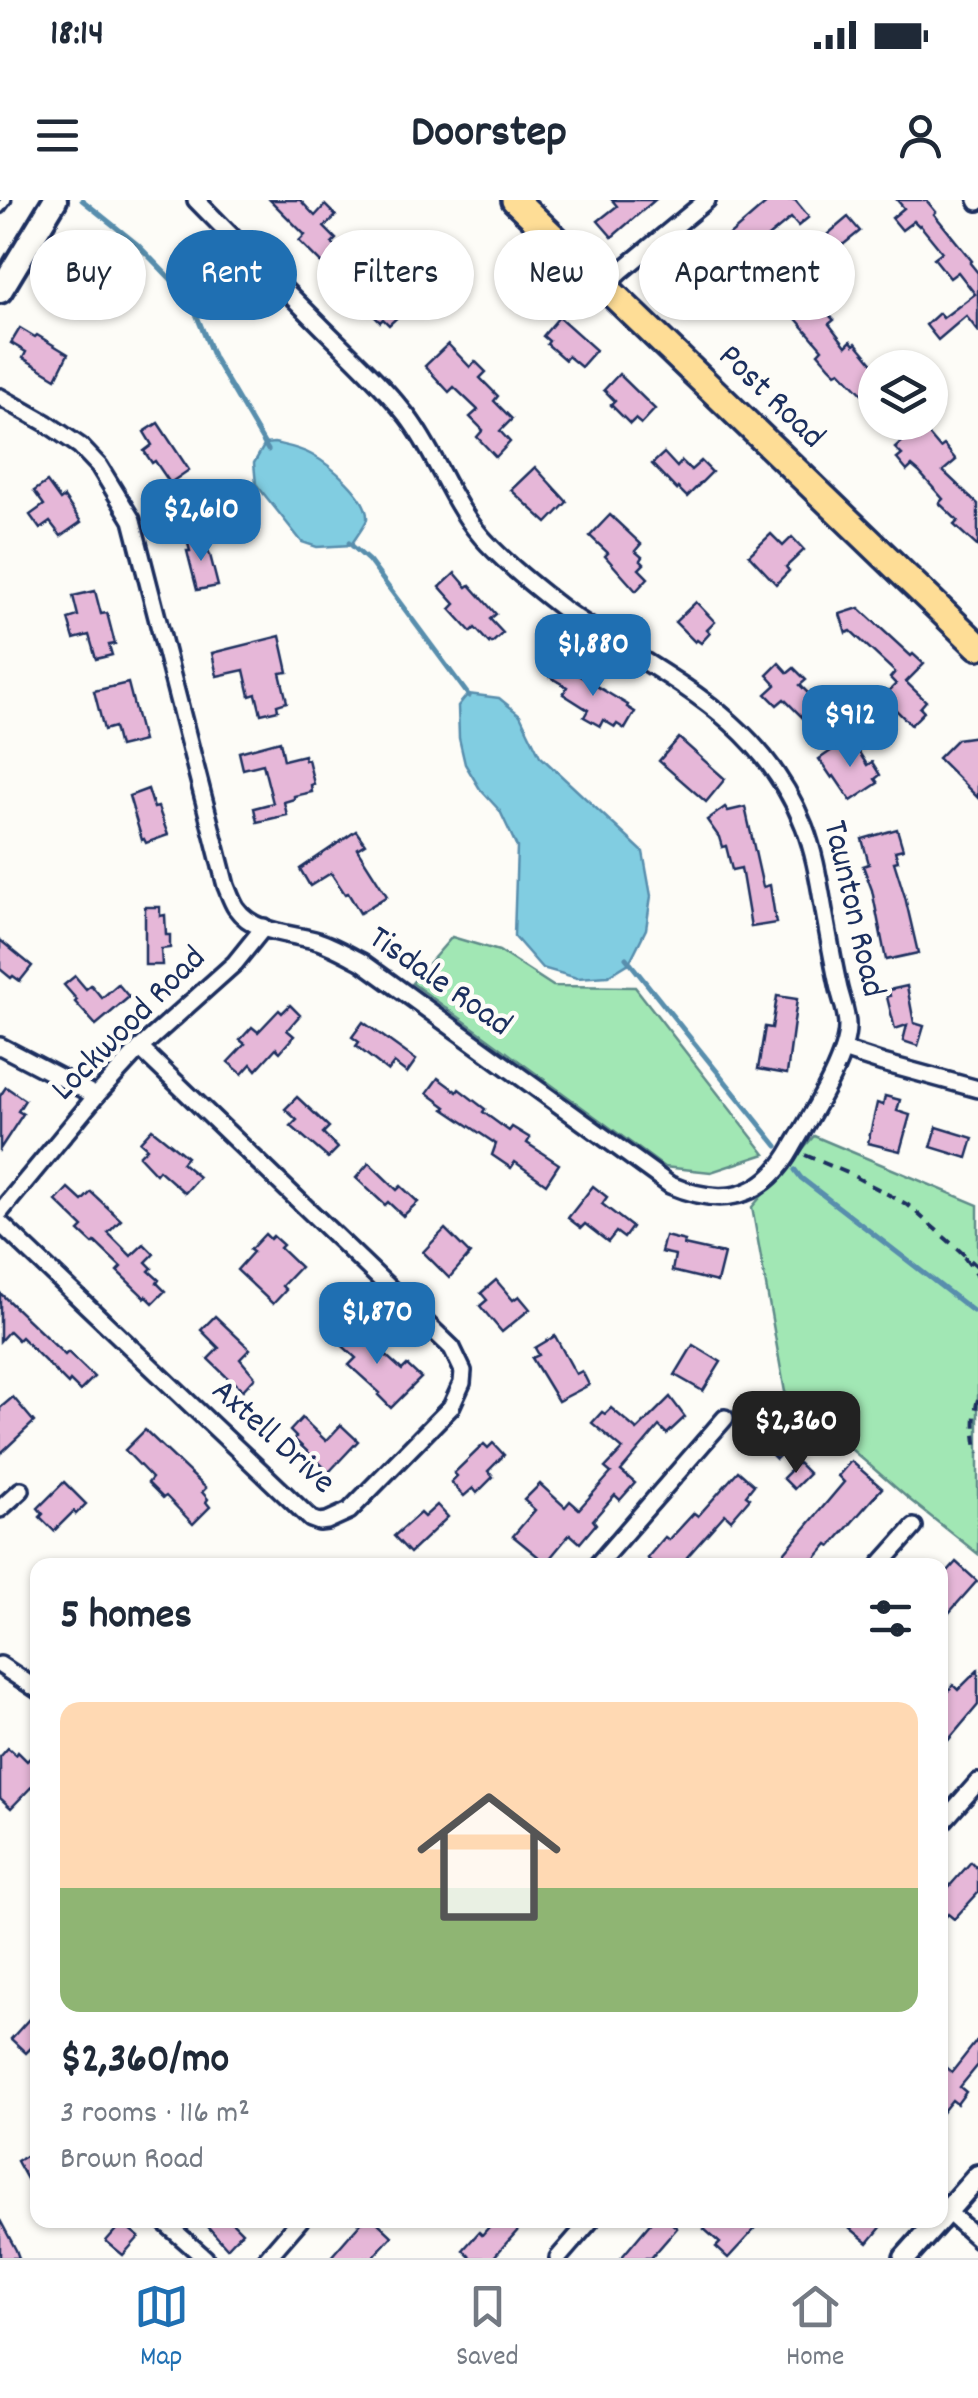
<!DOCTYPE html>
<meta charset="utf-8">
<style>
:root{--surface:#fff;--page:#f6f6f7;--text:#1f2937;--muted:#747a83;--line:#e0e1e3;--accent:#1f6fb2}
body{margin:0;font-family:Dekko,sans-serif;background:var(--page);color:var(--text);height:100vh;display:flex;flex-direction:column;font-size:38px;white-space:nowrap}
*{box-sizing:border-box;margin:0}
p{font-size:32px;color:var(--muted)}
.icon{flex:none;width:55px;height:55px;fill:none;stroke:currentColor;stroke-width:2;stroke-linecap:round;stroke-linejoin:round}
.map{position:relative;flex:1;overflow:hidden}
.drawer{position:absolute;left:30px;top:1358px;width:918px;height:670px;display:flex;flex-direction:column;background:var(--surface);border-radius:20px;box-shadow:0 2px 8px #0004}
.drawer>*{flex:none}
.banner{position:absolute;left:30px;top:30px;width:920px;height:90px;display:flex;gap:20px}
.fabs{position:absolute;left:858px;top:150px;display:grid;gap:20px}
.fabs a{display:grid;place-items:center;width:90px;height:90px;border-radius:50%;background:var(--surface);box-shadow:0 2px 8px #0004;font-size:50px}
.price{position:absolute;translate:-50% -85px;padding:0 22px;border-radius:20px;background:var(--accent);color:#fff;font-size:32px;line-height:65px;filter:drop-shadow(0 2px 5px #0008)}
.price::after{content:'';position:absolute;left:50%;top:60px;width:30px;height:22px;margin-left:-15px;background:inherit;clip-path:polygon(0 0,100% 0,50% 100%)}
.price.current{background:#222;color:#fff}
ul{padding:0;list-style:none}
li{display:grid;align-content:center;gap:20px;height:530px;padding:0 30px}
li span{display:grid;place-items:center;height:310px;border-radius:20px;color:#555}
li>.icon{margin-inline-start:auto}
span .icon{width:180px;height:180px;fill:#fffc;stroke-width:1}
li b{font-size:42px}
h2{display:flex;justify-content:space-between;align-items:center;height:120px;padding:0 30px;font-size:42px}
.chip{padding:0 35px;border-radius:45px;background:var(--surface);box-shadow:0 2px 8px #0004;font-size:35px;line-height:90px}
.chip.current{background:var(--accent);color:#fff}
.status{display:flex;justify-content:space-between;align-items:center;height:70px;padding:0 50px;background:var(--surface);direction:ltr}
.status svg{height:28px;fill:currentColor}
header{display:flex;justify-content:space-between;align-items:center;height:130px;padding:0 30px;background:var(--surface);font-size:45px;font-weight:700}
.menu{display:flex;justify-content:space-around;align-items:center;height:140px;border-top:2px solid var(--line);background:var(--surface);font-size:28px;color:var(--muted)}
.menu a{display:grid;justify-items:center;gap:5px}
.menu .current{color:var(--accent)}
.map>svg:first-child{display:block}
</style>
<div class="status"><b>18:14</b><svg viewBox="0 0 49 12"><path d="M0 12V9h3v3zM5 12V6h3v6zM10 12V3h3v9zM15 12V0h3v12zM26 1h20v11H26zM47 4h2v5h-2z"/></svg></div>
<header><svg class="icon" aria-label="menu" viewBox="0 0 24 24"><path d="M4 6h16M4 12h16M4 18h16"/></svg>Doorstep<svg class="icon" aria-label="person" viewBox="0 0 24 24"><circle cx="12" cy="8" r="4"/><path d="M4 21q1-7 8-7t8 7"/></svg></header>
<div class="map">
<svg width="978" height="2058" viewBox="0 0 978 2058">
<rect width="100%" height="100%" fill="#fdfcf7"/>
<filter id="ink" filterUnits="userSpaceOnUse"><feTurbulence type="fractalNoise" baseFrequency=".01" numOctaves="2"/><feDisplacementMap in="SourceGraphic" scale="20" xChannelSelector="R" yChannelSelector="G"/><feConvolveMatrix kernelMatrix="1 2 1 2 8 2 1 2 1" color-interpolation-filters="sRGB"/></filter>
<g filter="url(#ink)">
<!-- green -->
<g fill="#a1e7b4" stroke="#5e8b89" stroke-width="2.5">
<polygon points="452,737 499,751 553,786 635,787 765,954 711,972 664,967 412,783"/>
<polygon points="814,936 978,1005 978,1354 910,1300 785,1192 752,1007"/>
</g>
<!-- water -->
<g fill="#81cde1" stroke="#588ead" stroke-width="2.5">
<path d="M 274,243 C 287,246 300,248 312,255 C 329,264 369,297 367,319 C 366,324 354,340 351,345 L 317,347 L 302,342 L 256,284 L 254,263 L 265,244 Z"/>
<polygon points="468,494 499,498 520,515 540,556 643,652 651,696 646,729 629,763 608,776 577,778 542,768 514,736 517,647 500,611 480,589 465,564 459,538 458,506"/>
</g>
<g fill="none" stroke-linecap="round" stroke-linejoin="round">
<!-- stream -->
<g stroke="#588ead" stroke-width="5">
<polyline points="82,0 138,45 190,99 214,158 268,250"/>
<polyline points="349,343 369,361 469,496"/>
<polyline points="626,758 777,946"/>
<polyline points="795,970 801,978 973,1111"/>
</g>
</g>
<!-- building -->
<g fill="#e6b7d8" stroke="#1b2f5e" stroke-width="2.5">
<polygon points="270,0 300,0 315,16 325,5 336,16 324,27 336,39 332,43 341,51 325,67 299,41 305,35"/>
<polygon points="612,0 655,0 612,37 598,21 617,6"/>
<polygon points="770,0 795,0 809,17 798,26 791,18 752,50 751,48 687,103 672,85"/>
<polygon points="897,0 926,0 936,12 934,14 972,61 970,63 978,73 978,131 966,116 938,140 926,125 939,113 943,118 975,94 958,72 950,78 934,58 942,52 920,25 919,26 914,21 902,30 892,18 904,8"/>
<polygon points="848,17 860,31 839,48 828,34"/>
<polygon points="98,60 116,70 88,117 71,107"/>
<polygon points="362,70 372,80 379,72 405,97 396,106 402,113 389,125 383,119 380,122 357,99 361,95 349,83"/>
<polygon points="810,82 835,110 829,115 834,120 829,124 846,146 851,141 854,145 856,143 875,166 875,207 840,171 836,173 830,167 818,153 822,149 792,114 797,110 792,104 798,99 795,95"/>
<polygon points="559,117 596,150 581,167 568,156 565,160 547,144 549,141 543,136"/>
<polygon points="20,128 35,137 37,135 68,154 56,178 23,158 26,152 11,143"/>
<polygon points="448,144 470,167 475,161 486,172 480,178 498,196 494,201 512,219 500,231 510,242 496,257 477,237 483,230 470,217 478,210 454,187 449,192 425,166"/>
<polygon points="619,174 655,209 641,224 635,219 630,224 611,205 615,201 604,190"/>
<polygon points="886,222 918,222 940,248 944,245 956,260 943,271 978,304 978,347 954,325 958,321 939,303 943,299 919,272 912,266 907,271 897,259 902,255 895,248 903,241"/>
<polygon points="158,223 189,270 170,283 155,261 152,263 144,251 152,245 144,232"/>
<polygon points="664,253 677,267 682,261 691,270 701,261 712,272 687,297 678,288 677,290 652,264"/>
<polygon points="535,267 567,302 547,323 511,290"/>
<polygon points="47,282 60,300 64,297 81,322 61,336 50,322 40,329 30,315 44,305 34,291"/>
<polygon points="610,315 641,344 635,351 642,357 640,360 644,364 639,369 648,378 636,391 605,356 608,353 590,336"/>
<polygon points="771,334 783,346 792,337 804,350 786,367 789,371 776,384 749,355"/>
<polygon points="202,336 210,355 218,386 197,390 187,351 190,351 187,340"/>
<polygon points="455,373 467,387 470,385 496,414 490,419 503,433 492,443 490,441 489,443 475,428 471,432 450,409 455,404 440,387"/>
<polygon points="95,391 101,414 107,413 115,444 109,445 112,455 96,459 89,435 74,439 68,419 78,416 73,396"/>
<polygon points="696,402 715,422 707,430 710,433 701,443 697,440 695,442 675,422"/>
<polygon points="859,408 911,456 913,454 924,464 906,482 926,501 920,508 924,512 911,525 883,497 896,484 890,478 895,472 851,431 846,433 840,414"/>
<polygon points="280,436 288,472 280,473 287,502 277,505 278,510 261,514 256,494 250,496 244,470 217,476 212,453"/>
<polygon points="558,463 628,505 627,507 635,512 625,529 617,524 615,527 603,520 600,526 584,517 588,510 563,494 567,487 550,477"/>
<polygon points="779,463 788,473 794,468 806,480 800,485 815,500 810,506 815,512 806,521 784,499 777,505 766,494 776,485 767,475"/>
<polygon points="128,483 143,541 119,547 114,527 104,530 94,491"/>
<polygon points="978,536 978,598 938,558 957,539"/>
<polygon points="679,538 725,579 706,602 659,561"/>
<polygon points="850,538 867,565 872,562 880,575 875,579 878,583 851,601 834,576 832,578 819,559"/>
<polygon points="280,541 284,560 304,555 305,560 308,559 314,584 311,585 312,592 294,596 294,599 284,602 287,615 257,622 254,608 273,603 263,564 243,569 239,552"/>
<polygon points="148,589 154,608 158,607 168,635 146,643 144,639 142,640 129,596"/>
<polygon points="725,607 728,611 745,607 763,687 770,685 776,723 751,727 741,668 732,670 726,646 722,647 719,637 707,620"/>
<polygon points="897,629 903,649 895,651 898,661 894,662 905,697 918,753 886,760 872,690 863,666 869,664 862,639"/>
<polygon points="356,631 365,644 357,649 387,696 360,713 348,693 345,694 331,673 310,686 300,669"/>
<polygon points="145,707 160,707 160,716 165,715 166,735 170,735 170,748 161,749 162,765 145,765"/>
<polygon points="0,740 32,766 20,781 13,776 11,778 0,769"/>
<polygon points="75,776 86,789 91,785 102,798 118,784 129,797 96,825 75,802 77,800 64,785"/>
<polygon points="907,786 914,823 924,826 918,846 903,841 907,825 895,829 887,797 890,796 889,790"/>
<polygon points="777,796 797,799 787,874 758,869 765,827 772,828"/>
<polygon points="290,805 300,815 287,830 294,836 280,852 276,848 256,870 251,864 242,874 228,862 245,844 240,840 252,827 258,832 279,810 282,813"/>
<polygon points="363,822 416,860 407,873 394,863 388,871 356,846 359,842 352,837"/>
<polygon points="438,878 457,892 459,889 485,909 483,912 509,931 512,927 530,938 527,943 559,964 546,984 515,962 511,968 492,955 496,944 444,909 446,907 427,893"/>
<polygon points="6,887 25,900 18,911 23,914 0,949 0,896"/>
<polygon points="885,896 900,900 897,911 910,915 900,951 868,943 877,903 883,905"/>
<polygon points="297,897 329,927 323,933 338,948 328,958 291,926 297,920 285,909"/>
<polygon points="937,927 973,938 967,958 931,947"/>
<polygon points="152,929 187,957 182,963 199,977 185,993 159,970 156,974 139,956 147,948 140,942"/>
<polygon points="369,963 397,990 401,986 418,1002 403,1016 388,1002 385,1005 356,978"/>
<polygon points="593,986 607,997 602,1004 632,1027 624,1038 616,1032 608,1042 585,1024 581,1028 568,1018"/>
<polygon points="68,988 82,1001 91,992 121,1020 108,1033 131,1056 144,1044 154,1054 146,1062 152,1068 149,1071 159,1080 157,1083 165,1091 153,1103 146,1096 145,1098 117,1071 121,1067 95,1042 93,1044 79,1031 83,1027 56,1001"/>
<polygon points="445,1029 470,1054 449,1078 423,1052"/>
<polygon points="265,1034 270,1039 273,1036 283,1045 280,1048 300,1067 282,1086 286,1090 273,1104 237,1070 253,1052 250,1050"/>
<polygon points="665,1036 685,1041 684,1045 724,1054 717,1082 672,1071 675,1055 661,1052"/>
<polygon points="496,1080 513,1100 519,1096 530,1109 502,1132 480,1106 487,1100 481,1093"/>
<polygon points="0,1093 65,1155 68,1152 94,1177 80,1191 70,1181 68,1184 21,1137 18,1140 9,1131 0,1141"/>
<polygon points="215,1116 250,1149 240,1159 255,1177 243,1190 234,1182 233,1183 208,1159 219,1148 201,1130"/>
<polygon points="350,1123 402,1170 407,1165 421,1178 391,1208 378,1195 380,1193 349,1165 356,1158 335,1139"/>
<polygon points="555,1136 576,1174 582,1171 589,1185 558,1201 532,1158 539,1155 535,1148"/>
<polygon points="693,1145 721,1162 703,1191 675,1175"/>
<polygon points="13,1197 34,1222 0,1254 0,1208"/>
<polygon points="670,1197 685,1217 667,1234 659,1226 621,1271 635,1283 620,1300 615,1295 593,1320 596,1324 580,1343 570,1334 546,1363 513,1336 535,1310 524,1300 540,1284 565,1307 570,1301 579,1309 611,1273 605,1268 623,1249 592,1223 602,1212 605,1214 611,1208 637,1230"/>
<polygon points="779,1211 802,1232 776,1259 754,1237"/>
<polygon points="302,1218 326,1241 341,1225 358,1241 329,1272 294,1239 296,1237 290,1231"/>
<polygon points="145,1230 206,1288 202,1292 208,1299 206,1302 210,1307 193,1324 166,1296 163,1298 148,1283 152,1278 125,1250"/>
<polygon points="493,1243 504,1255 488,1271 493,1277 477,1293 473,1288 464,1296 451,1282 457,1276 454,1273 484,1244 488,1248"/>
<polygon points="851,1261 882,1288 831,1346 828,1344 810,1365 774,1365 844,1282 838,1276"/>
<polygon points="798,1263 809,1274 794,1289 783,1278"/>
<polygon points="738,1271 754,1285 746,1295 750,1298 731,1320 725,1314 687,1357 697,1365 655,1365 647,1358 665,1337 669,1340 694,1313 698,1316"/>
<polygon points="64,1282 86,1304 76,1314 74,1311 54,1331 40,1317 43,1314 38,1308"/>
<polygon points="437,1305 448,1317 410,1353 394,1336 420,1313 424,1317"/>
<polygon points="956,1362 977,1381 940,1423 940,1380"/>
<polygon points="978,1470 978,1505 940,1550 940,1501 953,1485 958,1490"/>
<polygon points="8,1548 16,1555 18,1552 27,1561 38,1550 38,1580 11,1608 0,1598 0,1557"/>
<polygon points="971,1662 978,1669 978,1693 954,1719 948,1714 940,1724 940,1682 947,1689"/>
<polygon points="30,1818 38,1824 38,1854 31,1848 26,1853 11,1839"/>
<polygon points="978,1839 978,1865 960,1887 966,1892 957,1904 952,1900 940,1915 940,1862 952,1872"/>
<polygon points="38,1949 38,1999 17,1961"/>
<polygon points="0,2020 16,2050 19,2058 0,2058"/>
<polygon points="202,2020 230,2020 242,2032 227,2048"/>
<polygon points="363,2020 375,2020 392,2036 372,2058 330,2058"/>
<polygon points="495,2020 527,2020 493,2058 471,2058 463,2050 479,2032 482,2035"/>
<polygon points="653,2020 668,2020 677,2028 651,2058 621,2058"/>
<polygon points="713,2020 763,2020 728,2058 716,2047 720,2043 704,2029"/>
<polygon points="856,2020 887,2020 868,2043 850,2028"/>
<polygon points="122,2023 139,2037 123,2055 106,2041"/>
</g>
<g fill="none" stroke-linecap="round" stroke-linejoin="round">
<defs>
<polyline id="service" points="0,8 6,0"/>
<g id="minor">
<polyline points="977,0 978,2"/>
<polyline points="604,87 621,71 707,0"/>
<path d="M 0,197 L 46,223 L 80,246 L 99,266 L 132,320 L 226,686 C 229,693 232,702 236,708 C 254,734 291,733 318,741 C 333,746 347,754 362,762 L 670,985 C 722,1007 763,1000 792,948 C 809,918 848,859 847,825 C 847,813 842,801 839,789 C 834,767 830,744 826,722 C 820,690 816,656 804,626 C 758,510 656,475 562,408 C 536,388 510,367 488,344 C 452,307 438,256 407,216 C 383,185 352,157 324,129 C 281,86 238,43 196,0"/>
<polyline points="0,846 96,896"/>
<polyline points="843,850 883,863 978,889"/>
<polyline points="0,1012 96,896 140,848 235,763 264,727"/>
<polyline points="0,1023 311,1319 319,1322 327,1321 349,1311 451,1207 462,1183 463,1171 452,1148 140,848"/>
<polyline points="0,1309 21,1290"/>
<polyline points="597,1365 725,1218"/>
<polyline points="880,1365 914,1327"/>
<polyline points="0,1465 38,1490"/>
<polyline points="940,1625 978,1582"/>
<polyline points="940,2005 978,2039"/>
<polyline points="162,2020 205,2058"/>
<polyline points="267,2058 300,2020"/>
<polyline points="558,2058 591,2020"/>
</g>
<g id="tertiary">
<polyline points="940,2019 978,1976"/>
<polyline points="905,2058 939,2020"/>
</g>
<polyline id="secondary" points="0,91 55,0"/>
<polyline id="primary" points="515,0 978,446"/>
</defs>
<!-- service casing -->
<use href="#service" stroke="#1b2f5e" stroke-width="15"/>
<!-- minor casing -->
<use href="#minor" stroke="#1b2f5e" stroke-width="22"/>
<!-- tertiary casing -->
<use href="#tertiary" stroke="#1b2f5e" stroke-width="28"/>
<!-- secondary casing -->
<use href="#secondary" stroke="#1b2f5e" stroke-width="30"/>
<!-- primary casing -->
<use href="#primary" stroke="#1b2f5e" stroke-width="32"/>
<!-- path -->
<g stroke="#1b2f5e" stroke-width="4" stroke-dasharray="10 8" stroke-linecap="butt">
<polyline points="805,955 850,974 908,1005 978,1067"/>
<polyline points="964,1057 978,1076"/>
<path d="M 978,1199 C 973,1215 974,1236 978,1253"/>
</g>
<!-- service -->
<use href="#service" stroke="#fdfcf7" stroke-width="8"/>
<!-- minor -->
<use href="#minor" stroke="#fdfcf7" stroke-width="15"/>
<!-- tertiary -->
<use href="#tertiary" stroke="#fdfcf7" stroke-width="20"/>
<!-- secondary -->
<use href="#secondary" stroke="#fdfcf7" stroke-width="22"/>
<!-- primary -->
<use href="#primary" stroke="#fedd96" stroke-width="25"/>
</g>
</g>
<g text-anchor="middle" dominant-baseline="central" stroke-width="9" stroke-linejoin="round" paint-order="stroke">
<!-- street labels -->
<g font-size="35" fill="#1b2f5e" stroke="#fdfcf7">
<text transform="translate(770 198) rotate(44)">Post Road</text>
<text transform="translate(852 709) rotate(77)">Taunton Road</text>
<text transform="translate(439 783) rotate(35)">Tisdale Road</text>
<text transform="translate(130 825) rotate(-45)">Lockwood Road</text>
<text transform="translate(272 1238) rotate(42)">Axtell Drive</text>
</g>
</g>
</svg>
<div class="fabs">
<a><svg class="icon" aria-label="layers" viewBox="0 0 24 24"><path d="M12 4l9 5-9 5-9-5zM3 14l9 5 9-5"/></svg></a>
</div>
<b class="price" style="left:201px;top:364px">$2,610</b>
<b class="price" style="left:593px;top:499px">$1,880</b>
<b class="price" style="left:850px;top:570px">$912</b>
<b class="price" style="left:377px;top:1167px">$1,870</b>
<b class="price current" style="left:796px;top:1276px">$2,360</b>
<div class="banner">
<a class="chip">Buy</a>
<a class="chip current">Rent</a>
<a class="chip">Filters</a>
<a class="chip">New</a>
<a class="chip">Apartment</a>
</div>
<section class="drawer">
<h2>5 homes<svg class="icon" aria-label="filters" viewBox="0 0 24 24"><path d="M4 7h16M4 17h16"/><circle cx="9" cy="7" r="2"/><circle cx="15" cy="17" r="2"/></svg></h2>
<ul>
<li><span style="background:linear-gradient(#ffd9b3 60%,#8fb573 0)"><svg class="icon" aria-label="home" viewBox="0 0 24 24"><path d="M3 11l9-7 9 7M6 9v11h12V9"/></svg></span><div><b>$2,360/mo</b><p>3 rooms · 116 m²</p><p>Brown Road</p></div></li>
</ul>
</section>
</div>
<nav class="menu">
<a class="current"><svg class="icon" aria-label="map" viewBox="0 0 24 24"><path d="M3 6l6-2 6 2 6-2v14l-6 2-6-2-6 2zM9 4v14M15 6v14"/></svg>Map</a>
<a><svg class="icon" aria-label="saved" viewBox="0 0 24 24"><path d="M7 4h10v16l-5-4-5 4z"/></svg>Saved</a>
<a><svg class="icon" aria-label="home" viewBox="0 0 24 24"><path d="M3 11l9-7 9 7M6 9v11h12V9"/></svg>Home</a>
</nav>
